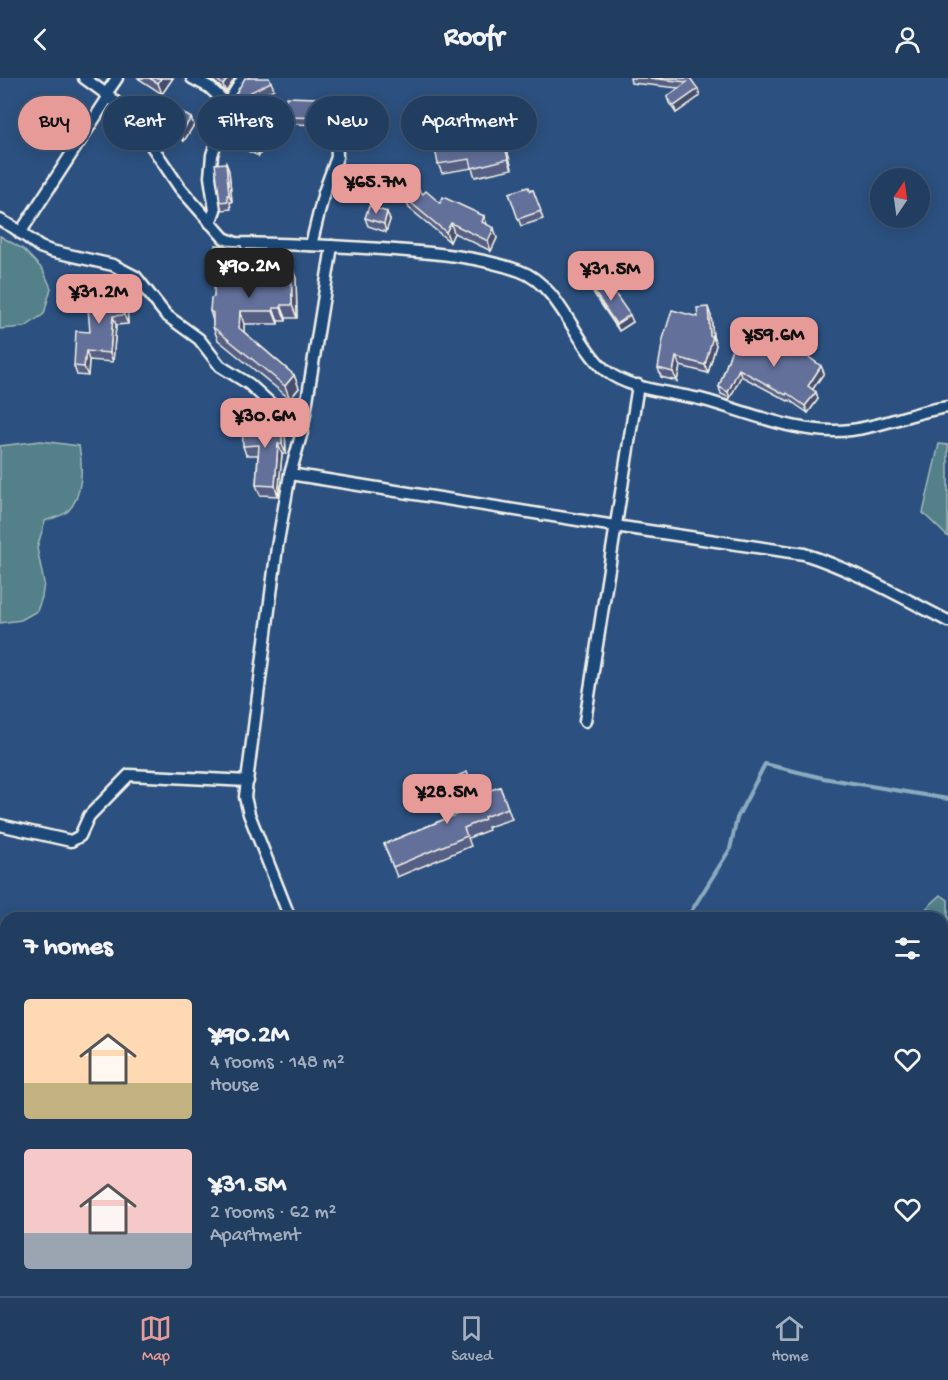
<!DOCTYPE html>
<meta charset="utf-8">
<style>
:root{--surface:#213d60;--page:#294466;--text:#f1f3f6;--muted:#a2aebd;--line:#3e5675;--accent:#e69b98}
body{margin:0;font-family:"Gochi Hand",sans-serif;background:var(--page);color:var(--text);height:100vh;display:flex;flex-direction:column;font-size:22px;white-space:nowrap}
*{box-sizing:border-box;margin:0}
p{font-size:20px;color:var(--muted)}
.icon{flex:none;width:33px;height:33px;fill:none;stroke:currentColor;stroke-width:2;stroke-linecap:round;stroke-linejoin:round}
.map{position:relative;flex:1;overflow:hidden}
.details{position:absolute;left:0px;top:834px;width:948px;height:384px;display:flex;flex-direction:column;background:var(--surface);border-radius:18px 18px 0 0;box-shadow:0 3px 15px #0003,0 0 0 2px var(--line)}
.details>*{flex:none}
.top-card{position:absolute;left:18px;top:18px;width:600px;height:54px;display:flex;gap:12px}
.needle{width:39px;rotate:13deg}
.controls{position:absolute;left:870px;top:90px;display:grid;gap:12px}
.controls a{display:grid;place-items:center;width:60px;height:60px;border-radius:50%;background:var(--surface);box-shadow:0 3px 15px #0003,0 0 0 2px var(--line);font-size:30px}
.price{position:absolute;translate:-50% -51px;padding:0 14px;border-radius:12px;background:var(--accent);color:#111;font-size:20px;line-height:39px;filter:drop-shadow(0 2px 3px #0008)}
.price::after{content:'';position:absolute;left:50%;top:36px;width:18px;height:14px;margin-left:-9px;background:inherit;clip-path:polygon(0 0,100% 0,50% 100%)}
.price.on{background:#222;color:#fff}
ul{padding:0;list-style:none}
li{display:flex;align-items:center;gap:18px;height:150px;padding:0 24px}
li span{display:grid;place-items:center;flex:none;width:168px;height:120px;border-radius:6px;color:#555}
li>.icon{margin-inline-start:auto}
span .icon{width:72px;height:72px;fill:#fffc;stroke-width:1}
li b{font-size:26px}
h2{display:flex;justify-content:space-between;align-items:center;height:72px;padding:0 24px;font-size:26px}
.chip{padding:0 21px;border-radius:27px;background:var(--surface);box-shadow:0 3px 15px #0003,0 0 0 2px var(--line);font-size:21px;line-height:54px}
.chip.on{background:var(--accent);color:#111}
header{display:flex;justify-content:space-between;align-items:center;height:78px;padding:0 24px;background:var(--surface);font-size:27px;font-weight:700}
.dock{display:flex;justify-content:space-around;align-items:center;height:84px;border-top:2px solid var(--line);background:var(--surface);font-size:16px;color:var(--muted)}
.dock a{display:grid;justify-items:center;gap:3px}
.dock .on{color:var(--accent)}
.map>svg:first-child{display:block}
</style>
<header><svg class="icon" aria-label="back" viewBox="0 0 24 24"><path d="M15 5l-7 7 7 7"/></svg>Roofr<svg class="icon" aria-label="person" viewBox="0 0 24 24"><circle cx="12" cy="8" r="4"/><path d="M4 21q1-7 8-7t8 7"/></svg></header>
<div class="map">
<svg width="948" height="1218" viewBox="0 0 948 1218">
<rect width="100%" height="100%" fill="#2c5180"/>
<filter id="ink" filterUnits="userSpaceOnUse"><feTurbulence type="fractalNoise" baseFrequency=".0167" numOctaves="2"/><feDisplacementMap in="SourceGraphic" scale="12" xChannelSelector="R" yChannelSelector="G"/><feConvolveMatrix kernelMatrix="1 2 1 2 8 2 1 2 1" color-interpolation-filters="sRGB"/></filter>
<g filter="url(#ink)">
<!-- green -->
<g fill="#538089" stroke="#a4b8b8" stroke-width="1.5">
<polygon points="0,158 23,171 43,192 51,210 44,236 25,249 0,251"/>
<path d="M 41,363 L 79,368 C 83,388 83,418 68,433 C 63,438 52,440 45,443 L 37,470 L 44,505 L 42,519 L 37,533 L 21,542 L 0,545 L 0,368 Z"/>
<polygon points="939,366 948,367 948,459 923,435"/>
<polygon points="941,817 948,822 948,903 942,916 942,840 916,840"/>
<polygon points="6,899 6,1212 60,1212 57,1218 0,1218 0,906"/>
<polygon points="942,927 948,927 948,1103 942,1104"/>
<polygon points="948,1167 948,1218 895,1218 895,1212 942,1212 942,1171"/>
</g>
<!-- water -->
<polygon fill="#477da3" stroke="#8cabbf" stroke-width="1.5" points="0,851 6,856 6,899 0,903"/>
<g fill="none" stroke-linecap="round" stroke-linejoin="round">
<!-- stream -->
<g stroke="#8cabbf" stroke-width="4">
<polyline points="687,840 730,771 737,740 765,686 823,700 948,721"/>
<polyline points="349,1218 355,1212"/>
</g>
<defs>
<g id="minor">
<path d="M 84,0 L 109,18 L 133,40 L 180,110 L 224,160 L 236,165 C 289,166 342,168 395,172 C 437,175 480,179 520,193 C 559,207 575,265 605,292 C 628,312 676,315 704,322 C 751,335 801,358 851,352 C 884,348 915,333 948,329"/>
<polyline points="192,0 209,9 228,27"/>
<polyline points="106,16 117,0"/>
<polyline points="0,142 13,149 40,169 51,173 113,187 136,199 166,237 199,261 220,288 249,306 302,354"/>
<polyline points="210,145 215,132 210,99 212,77 229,23 243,0"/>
<polyline points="20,155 109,18"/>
<polyline points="311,167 324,114 337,79 336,56"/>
<path d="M 290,396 L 615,448 L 804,476 C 854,492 901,519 948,543"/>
<polyline points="585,643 638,307"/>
<polyline points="0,747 71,763 80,758 89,738 129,697 248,703"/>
<polyline points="290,840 249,736 245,719 277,469 290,396 302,354 332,168"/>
<polyline points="362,1218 369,1212"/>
</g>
</defs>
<!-- minor casing -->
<use href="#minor" stroke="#f4f1e8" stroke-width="15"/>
<!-- minor -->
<use href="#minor" stroke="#1f4a7a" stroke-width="10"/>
</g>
<!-- wall -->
<g fill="#545f84" stroke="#f4f1e8" stroke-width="1.5">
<polygon points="138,0 173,0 162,16 139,1"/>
<polygon points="210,0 235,0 226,14"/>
<polygon points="630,0 690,0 700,18 676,35 669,25 667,19 679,10 631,5"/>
<polygon points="271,4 274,11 254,22 255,26 248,35 271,53 259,78 241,70 238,63 243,52 230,45 227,38 236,19 235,17"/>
<polygon points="317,20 319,23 352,25 355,32 354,55 344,55 341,48 335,47 288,46 285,39"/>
<polygon points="149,35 191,40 194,47 184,63 152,43"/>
<polygon points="502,55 505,64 512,91 475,99 472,90 442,95 438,86 455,62 457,68 490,61"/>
<polygon points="226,85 229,93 232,124 230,124 231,131 222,132 220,124"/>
<polygon points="533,112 543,141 521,148 509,115"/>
<polygon points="423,116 440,125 484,138 487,147 497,160 491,173 454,155 450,164 409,130 405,120"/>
<polygon points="365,140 390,142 386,154 368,148"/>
<polygon points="245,179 282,187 296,200 297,240 286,240 286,243 278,243 278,246 244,246 244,254 294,297 299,310 290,321 218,262 213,249 213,243 210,233 214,219"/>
<polygon points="591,209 608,213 633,244 619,253 594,216"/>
<polygon points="115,210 118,217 123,217 127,226 128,246 116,247 113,284 89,282 88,298 77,297 74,288 90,254 105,218"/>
<polygon points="711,238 713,258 716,267 708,295 680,288 677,303 661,299 658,290 698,239"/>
<polygon points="735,262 763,272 774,268 821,288 824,295 812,312 816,314 818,321 808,335 789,322 788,323 741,298 730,320 721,316 719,309"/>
<polygon points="282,344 285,354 286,376 282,376 278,418 260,417 256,407 258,377 246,377 243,368"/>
<polygon points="500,709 512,741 488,749 489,752 468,760 471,768 397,799 384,766 469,731 476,717"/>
<polygon points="131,1212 148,1212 148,1218 132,1218"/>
</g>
<!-- shaded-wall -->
<g fill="#454e6c" stroke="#f4f1e8" stroke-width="1.5">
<polygon points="161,0 173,0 162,16 158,5"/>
<polygon points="228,0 235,0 226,14 223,7"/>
<polygon points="698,11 700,18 676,35 674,28"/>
<polygon points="252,19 255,26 245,39 243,32"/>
<polygon points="352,25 355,32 354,55 351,48"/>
<polygon points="191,40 194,47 184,63 181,55"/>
<polygon points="268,45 271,53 259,78 257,71"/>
<polygon points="502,55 505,64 512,91 508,81"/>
<polygon points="226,85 229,93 232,124 229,117"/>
<polygon points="387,134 390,142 386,154 384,146"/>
<polygon points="484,138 488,149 482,144"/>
<polygon points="451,145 454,155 450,164 446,154"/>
<polygon points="494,150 497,160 491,173 488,163"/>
<polygon points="241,168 246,181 241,179"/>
<polygon points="291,187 296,200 297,240 292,227"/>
<polygon points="123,217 127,226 128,246 124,237"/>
<polygon points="281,227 286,240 286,243 281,230"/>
<polygon points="708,229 711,238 713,259 716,267 708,295 705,287 710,258"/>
<polygon points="273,230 278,243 278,246 273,233"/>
<polygon points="240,233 244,246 244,263 239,250"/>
<polygon points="630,237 633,244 619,253 616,246"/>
<polygon points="113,238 116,247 113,284 110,275"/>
<polygon points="86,273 89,282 88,298 84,289"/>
<polygon points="676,279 680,288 677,303 673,294"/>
<polygon points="821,288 824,295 810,315 808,308"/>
<polygon points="739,291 741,298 730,320 728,314"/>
<polygon points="294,297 299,310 290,321 285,308"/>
<polygon points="816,314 818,321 808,335 805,328"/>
<polygon points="282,344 285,354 286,376 282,366"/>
<polygon points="278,366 282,376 278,418 275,408"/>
<polygon points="304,1212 319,1212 310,1218 295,1218"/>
<polygon points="395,1212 398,1212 400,1217 387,1218"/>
</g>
<!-- building -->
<g fill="#626f9a" stroke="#f4f1e8" stroke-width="1.5">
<polygon points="149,0 161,0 158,5"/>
<polygon points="215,0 228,0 223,7"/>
<polygon points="245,0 269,0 271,4 243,18 252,19 243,32 268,45 257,71 238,63 246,47 227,38 233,21 237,18 235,17"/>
<polygon points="649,0 690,0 698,11 674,28 667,19 687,4"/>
<polygon points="159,19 191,40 181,55 149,35"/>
<polygon points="286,19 317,20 317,23 352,25 351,48 341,48 341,41 332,40 285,39"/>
<polygon points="502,55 508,81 472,90 470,81 438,86 434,66 455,62 456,69 490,61 490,58"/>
<polygon points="226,85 229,117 227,117 228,123 220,124 215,86"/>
<polygon points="415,108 423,116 426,113 440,125 443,119 484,138 482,144 494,150 488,163 451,145 446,154 405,120"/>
<polygon points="528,109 530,113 533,112 541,133 518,141 509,115"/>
<polygon points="369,128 387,134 384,146 365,140"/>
<polygon points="215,167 241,168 241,179 278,178 279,187 291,187 292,227 281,227 281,230 273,230 273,233 240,233 239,250 294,297 285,308 213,249 213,235 210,233 211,220 214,219"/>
<polygon points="602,202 608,213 612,211 630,237 616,246 591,209"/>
<polygon points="104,210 115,210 116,217 123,217 124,237 113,238 110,275 86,273 84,289 74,288 76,253 90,254 87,219 105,218"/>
<polygon points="708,229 710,258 713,258 705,287 676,279 673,294 658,290 663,261 672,232 698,239 697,230"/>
<polygon points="781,259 821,288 808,308 816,314 805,328 787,315 786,317 739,291 728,314 719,309 735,262 763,272 769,264 774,268"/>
<polygon points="282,344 282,366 278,366 275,408 256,407 259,367 243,368 242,346"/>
<polygon points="467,694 476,717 500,709 508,730 484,739 485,741 464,750 467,758 393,789 384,766 470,731 457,698"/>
<polygon points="131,1212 146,1212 146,1215 132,1216"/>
<polygon points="229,1212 304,1212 295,1218 222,1218"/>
<polygon points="372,1212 395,1212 387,1218 364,1218"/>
</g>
</g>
</svg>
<div class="controls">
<a><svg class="needle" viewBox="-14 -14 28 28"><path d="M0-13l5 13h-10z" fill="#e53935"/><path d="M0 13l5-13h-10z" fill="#a2aebd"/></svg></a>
</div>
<b class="price" style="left:376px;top:137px">¥65.7M</b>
<b class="price on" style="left:249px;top:221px">¥90.2M</b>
<b class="price" style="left:611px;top:224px">¥31.5M</b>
<b class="price" style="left:99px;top:247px">¥31.2M</b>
<b class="price" style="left:774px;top:290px">¥59.6M</b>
<b class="price" style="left:265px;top:371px">¥30.6M</b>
<b class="price" style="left:447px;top:747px">¥28.5M</b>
<div class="top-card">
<a class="chip on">Buy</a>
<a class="chip">Rent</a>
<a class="chip">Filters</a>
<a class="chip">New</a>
<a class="chip">Apartment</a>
</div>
<section class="details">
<h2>7 homes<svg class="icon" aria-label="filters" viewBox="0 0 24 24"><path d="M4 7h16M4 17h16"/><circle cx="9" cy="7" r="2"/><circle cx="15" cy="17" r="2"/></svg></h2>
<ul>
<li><span style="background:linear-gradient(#ffd9b3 70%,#c2b280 0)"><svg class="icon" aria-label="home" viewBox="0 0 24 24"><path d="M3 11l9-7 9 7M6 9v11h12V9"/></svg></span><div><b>¥90.2M</b><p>4 rooms · 148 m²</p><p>House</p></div><svg class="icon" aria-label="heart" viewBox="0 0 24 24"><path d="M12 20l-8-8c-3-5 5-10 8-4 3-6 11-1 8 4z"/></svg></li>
<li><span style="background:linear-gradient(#f6c9c9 70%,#9aa5b1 0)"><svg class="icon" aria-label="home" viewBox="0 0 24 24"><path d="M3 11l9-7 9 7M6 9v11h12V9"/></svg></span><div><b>¥31.5M</b><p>2 rooms · 62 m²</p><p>Apartment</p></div><svg class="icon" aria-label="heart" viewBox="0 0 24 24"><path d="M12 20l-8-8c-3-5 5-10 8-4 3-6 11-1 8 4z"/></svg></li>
</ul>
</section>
</div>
<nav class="dock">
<a class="on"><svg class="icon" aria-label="map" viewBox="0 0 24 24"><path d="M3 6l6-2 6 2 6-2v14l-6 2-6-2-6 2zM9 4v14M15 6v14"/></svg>Map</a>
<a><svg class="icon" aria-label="saved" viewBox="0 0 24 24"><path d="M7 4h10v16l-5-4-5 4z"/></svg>Saved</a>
<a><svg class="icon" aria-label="home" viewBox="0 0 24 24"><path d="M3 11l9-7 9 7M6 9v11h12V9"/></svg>Home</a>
</nav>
